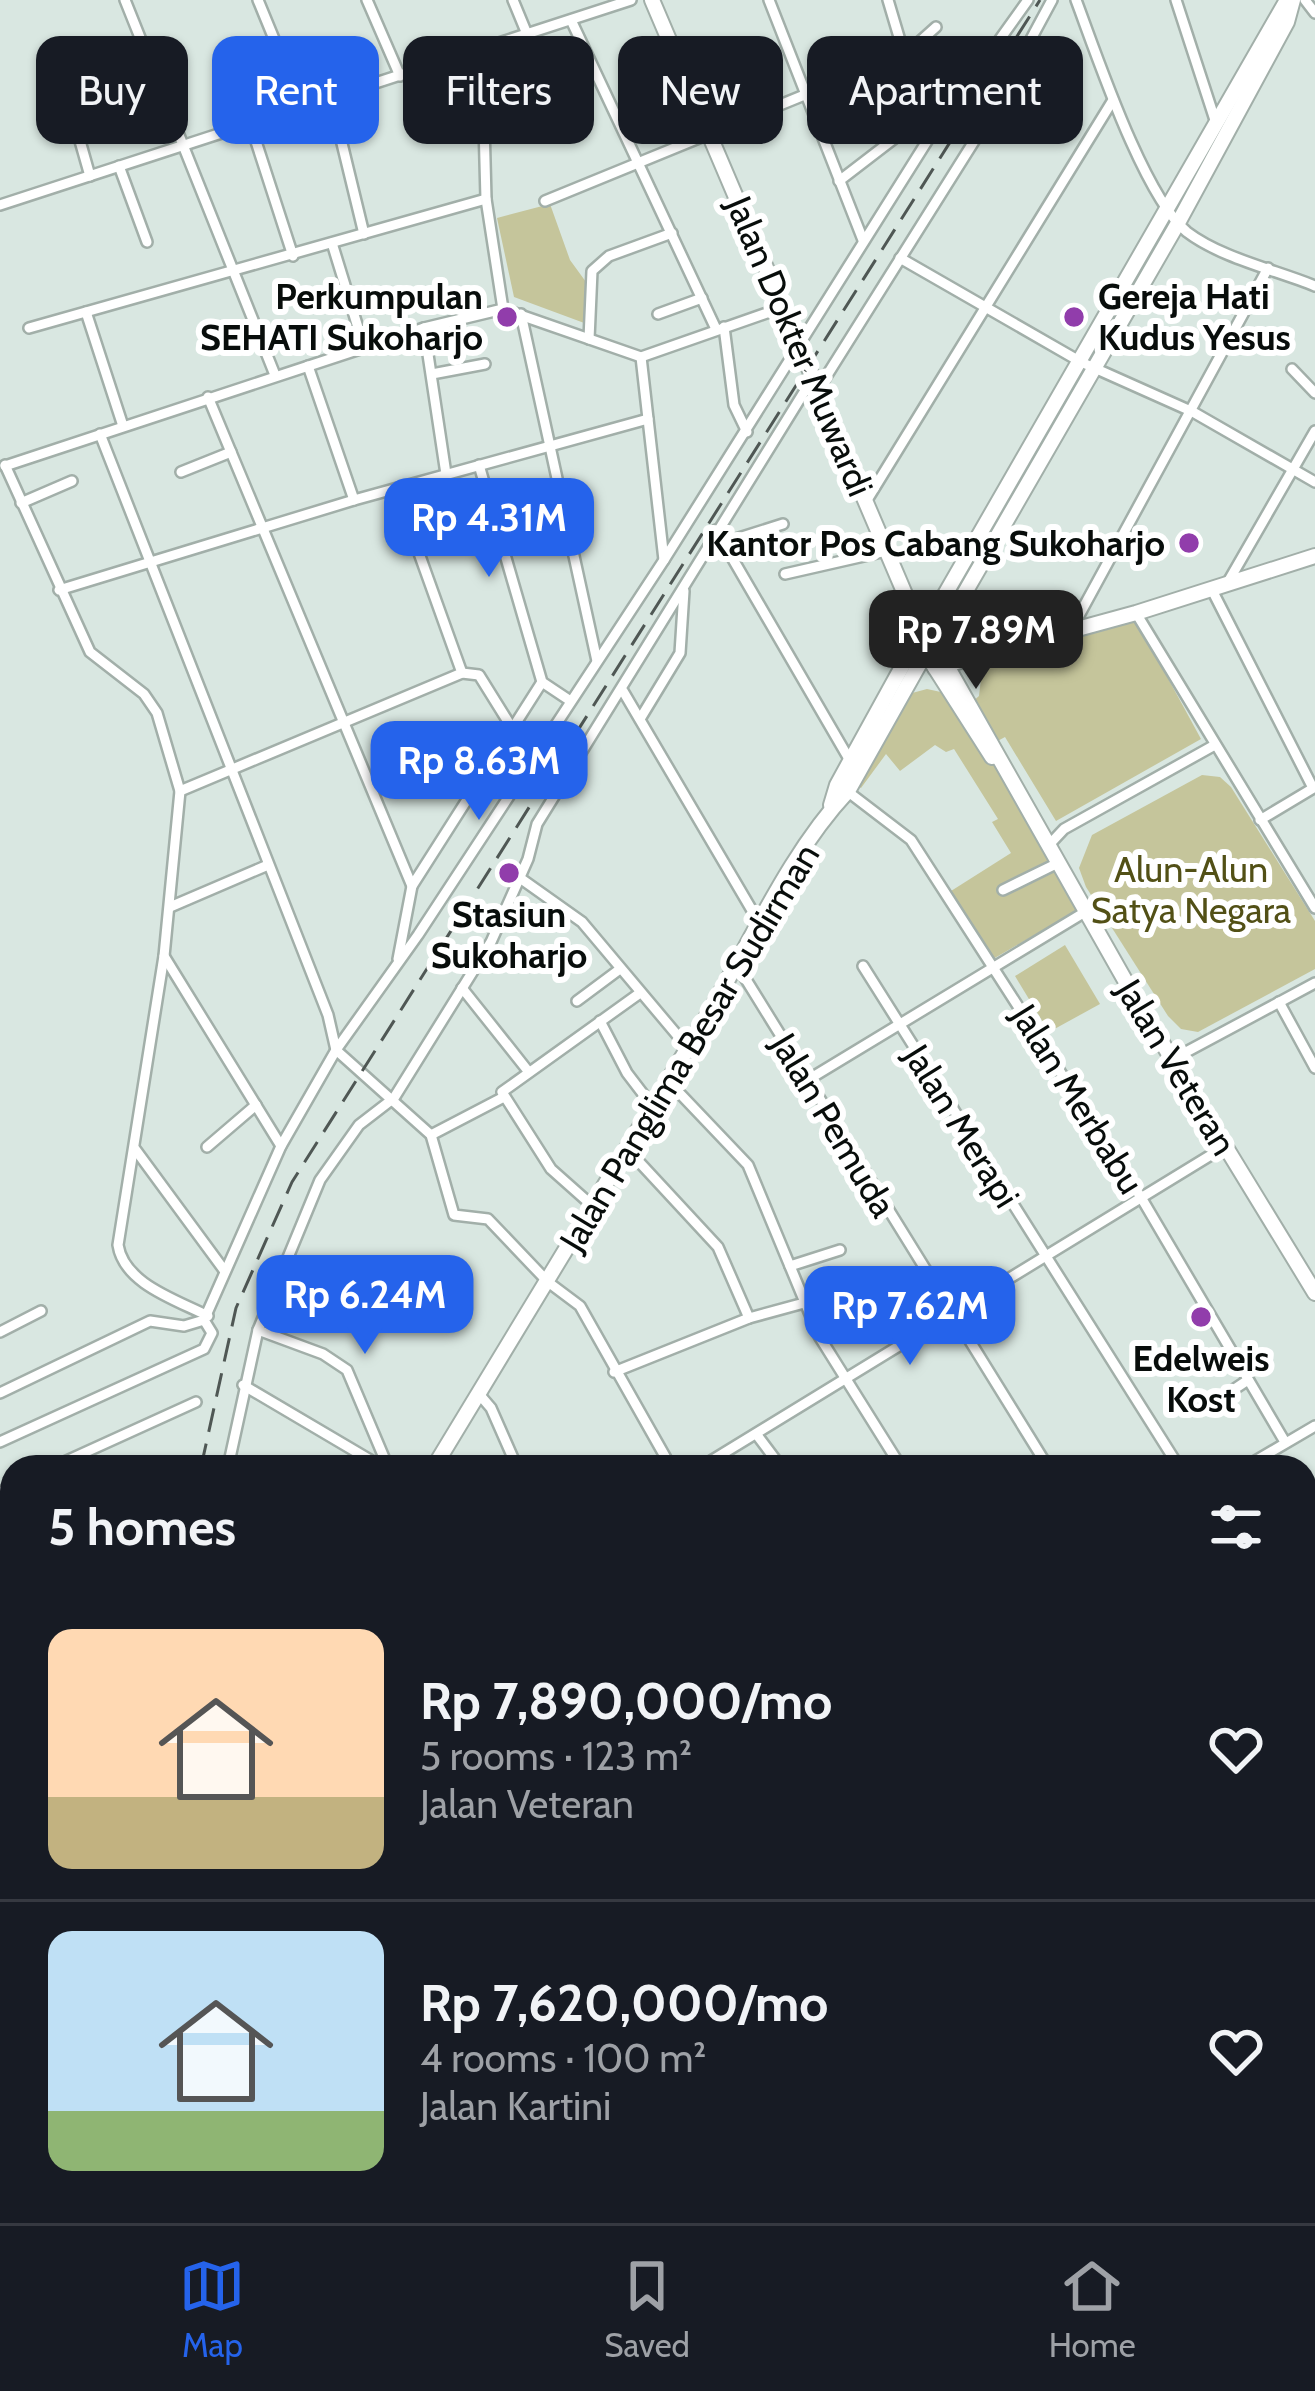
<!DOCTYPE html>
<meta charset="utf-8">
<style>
:root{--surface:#171b24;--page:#20242c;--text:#f1f3f6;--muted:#9ea1a6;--line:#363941;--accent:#2563eb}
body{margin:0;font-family:Cabin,sans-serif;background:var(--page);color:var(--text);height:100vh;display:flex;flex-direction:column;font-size:45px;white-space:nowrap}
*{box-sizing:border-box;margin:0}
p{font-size:39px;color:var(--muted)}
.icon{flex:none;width:66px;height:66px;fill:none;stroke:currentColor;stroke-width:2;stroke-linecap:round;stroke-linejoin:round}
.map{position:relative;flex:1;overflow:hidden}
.side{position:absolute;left:0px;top:1455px;width:1317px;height:768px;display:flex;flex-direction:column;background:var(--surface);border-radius:36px 36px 0 0;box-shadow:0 3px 9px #0004}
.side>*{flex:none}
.top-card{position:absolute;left:36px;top:36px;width:1245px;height:108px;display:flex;gap:24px}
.price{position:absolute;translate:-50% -102px;padding:0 27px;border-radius:24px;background:var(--accent);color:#fff;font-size:39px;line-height:78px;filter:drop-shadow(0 3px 6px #0008)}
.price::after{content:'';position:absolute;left:50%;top:72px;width:36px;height:27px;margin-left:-18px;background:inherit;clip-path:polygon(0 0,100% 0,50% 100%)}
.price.selected{background:#222;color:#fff}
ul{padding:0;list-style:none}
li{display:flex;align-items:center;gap:36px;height:300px;padding:0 48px}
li+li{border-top:3px solid var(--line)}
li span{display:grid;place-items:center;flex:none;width:336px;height:240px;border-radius:24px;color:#555}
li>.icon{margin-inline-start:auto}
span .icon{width:144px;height:144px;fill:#fffc;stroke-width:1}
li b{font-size:51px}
h2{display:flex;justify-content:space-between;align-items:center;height:144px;padding:0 48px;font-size:51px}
.pill{padding:0 42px;border-radius:24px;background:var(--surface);box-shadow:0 3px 9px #0004;font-size:42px;line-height:108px}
.pill.selected{background:var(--accent);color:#fff}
.menu{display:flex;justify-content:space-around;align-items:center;height:168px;border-top:3px solid var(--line);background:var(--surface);font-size:33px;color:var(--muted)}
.menu a{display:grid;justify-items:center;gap:6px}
.menu .selected{color:var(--accent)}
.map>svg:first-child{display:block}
</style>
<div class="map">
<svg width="1315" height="2223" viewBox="0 0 1315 2223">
<rect width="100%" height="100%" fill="#d9e7e1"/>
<!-- green -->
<g fill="#c5c59b">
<polygon points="550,204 570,260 594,293 595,327 514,297 497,218"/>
<polygon points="1133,614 1201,739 1056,821 1005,737 994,743 972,702 979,696 983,661"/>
<polygon points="927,689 959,696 1079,909 993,959 951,891 1011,853 992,822 998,819 954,749 946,752 935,745 900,771 886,754 861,788 849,781 901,696"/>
<polygon points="1202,775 1220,777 1231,787 1315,921 1315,969 1198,1032 1181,1029 1168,1016 1086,887 1079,868 1092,835"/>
<polygon points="1065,945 1100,1004 1049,1032 1015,976"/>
</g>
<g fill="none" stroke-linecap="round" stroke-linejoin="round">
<defs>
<g id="street">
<polyline points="125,0 275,375"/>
<polyline points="258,0 302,107"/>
<polyline points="367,0 400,76"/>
<polyline points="513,0 527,34"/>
<polyline points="769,0 863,240"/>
<polyline points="888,0 929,138"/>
<path d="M 1076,0 C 1097,56 1144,197 1187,232 C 1221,258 1276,270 1315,286"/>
<polyline points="1176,0 1216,123"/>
<polyline points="1305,0 1315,13"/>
<polyline points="571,20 716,329"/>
<polyline points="482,49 486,199 503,309"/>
<polyline points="61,74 90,176"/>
<polyline points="331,98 364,234"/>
<polyline points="251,126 293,256"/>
<polyline points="119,166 147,242"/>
<polyline points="839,181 921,118"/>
<polyline points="545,201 907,53 936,27"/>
<polyline points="0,205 631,0"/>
<polyline points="332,243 364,347"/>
<polyline points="900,258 1081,362 1193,412 1315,482"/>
<polyline points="86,312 123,426"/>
<polyline points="521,314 597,661"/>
<polyline points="658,314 702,298"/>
<polyline points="724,327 734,405 747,432"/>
<polyline points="29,328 486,199"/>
<polyline points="424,328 446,474"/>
<polyline points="589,339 592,271 609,256 672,233"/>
<polyline points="641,357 664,560"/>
<polyline points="308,366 354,500"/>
<polyline points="1292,369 1315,393"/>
<polyline points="432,374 485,364"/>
<polyline points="819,388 988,119 1052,0"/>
<polyline points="208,397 412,886"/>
<polyline points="100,434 328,1015 336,1050 431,1135 454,1215 488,1219 548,1282 580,1306 671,1467"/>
<path d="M 5,465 L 90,652 L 144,694 L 157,713 L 180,791 L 164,956 L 118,1245 C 124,1284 177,1300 208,1316"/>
<polyline points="479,465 542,682 569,700"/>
<polyline points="5,466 424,328 503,309 641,357 781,308"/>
<polyline points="181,472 231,452"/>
<polyline points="396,489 462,673"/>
<polyline points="867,500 1113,100"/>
<polyline points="21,503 72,481"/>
<polyline points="716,530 852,764"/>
<polyline points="723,543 783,524"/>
<polyline points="785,574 886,551"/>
<polyline points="1228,582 1315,431"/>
<polyline points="59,590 354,500 648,419"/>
<polyline points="1212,590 1313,788"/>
<polyline points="1136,613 1315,908"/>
<polyline points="1070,632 1268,268"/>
<polyline points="623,691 760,924"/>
<polyline points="640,719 680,653 684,591"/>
<polyline points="180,791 462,673 479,675 512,728"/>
<polyline points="847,791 911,840 1142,1199 1285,1442"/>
<polyline points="1260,820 1315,787"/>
<polyline points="1048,846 1064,829 1213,746"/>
<polyline points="520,878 582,922 688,1048"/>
<polyline points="1003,890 1058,863"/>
<polyline points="170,907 268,865"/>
<polyline points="164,956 281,1146"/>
<polyline points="398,959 412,886 542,682"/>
<polyline points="737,965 1048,1467"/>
<polyline points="863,966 1179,1467"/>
<polyline points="462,988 528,1071"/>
<polyline points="577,1001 620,969"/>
<polyline points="1279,1002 1315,1068"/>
<polyline points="600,1021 627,1073 653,1107"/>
<polyline points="1173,1059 1315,983"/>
<polyline points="668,1081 748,1165 819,1336 901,1467"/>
<polyline points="806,1081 1085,912"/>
<polyline points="431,1135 502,1098"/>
<polyline points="207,1147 256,1105"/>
<polyline points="135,1149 224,1270"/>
<polyline points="629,1151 718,1247 749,1318"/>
<polyline points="596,1209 551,1169 502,1092 640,993"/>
<polyline points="790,1266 840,1250"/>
<polyline points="258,1330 323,1354 347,1370 388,1467"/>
<polyline points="0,1332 41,1311"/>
<polyline points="614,1372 749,1318 804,1303"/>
<polyline points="243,1385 382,1467"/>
<polyline points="0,1393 150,1321 184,1326 204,1320 281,1146 336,1050 418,935 664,560 929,138 1028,0"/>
<polyline points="479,1394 491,1408 517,1467"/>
<polyline points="1206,1408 1248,1380"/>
<polyline points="757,1435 781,1467"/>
<polyline points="0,1442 204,1349 212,1333 204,1320"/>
<polyline points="53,1467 196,1402"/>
<polyline points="228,1467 258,1330 320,1180 359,1125 394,1098 491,942 528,859 537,824 814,376"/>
<polyline points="701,1467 1224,1147"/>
<polyline points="1245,1467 1315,1426"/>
<polyline points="0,1492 12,1487"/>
<polyline points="0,1509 12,1534"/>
<polyline points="0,1547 12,1541"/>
<polyline points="0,1649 12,1643"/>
<polyline points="0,1704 12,1698"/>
<polyline points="0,1754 12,1747"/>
<polyline points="1305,1801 1315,1795"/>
<polyline points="0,1864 12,1857"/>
<polyline points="1305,1881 1315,1899"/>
<polyline points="1305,2086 1315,2112"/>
<polyline points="0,2115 12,2096"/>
<polyline points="1305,2122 1315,2120"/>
<polyline points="0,2138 12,2155"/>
<polyline points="1305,2197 1315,2195"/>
<polyline points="53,2211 61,2223"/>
<polyline points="213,2211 219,2223"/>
<polyline points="310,2211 315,2223"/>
<polyline points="404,2211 409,2223"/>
<polyline points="511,2211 516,2223"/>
<polyline points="594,2211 598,2223"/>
<polyline points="940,2211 942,2223"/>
<polyline points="1122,2211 1126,2223"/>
<polyline points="1170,2216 1206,2211"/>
</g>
<g id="secondary">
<polyline points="652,0 919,627"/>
<polyline points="938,650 1139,1005 1315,1293"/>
<polyline points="925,654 940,646 941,634 1178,223 1287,22 1293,0"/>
<polyline points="930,660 992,757"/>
<polyline points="935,668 1136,613 1315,556"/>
<polyline points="831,805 837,785 914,645 914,633 928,624 1287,0"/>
<path d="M 434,1467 C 524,1319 614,1171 703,1023 C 749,947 787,856 848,791 L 925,654"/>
<polyline points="0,2139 12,2122"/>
<polyline points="820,2211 828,2223"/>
</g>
<g id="primary">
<polyline points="1305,2053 1315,2051"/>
<polyline points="644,2223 723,2211"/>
</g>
</defs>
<!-- street casing -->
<use href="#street" stroke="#a2afa9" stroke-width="14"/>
<!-- secondary casing -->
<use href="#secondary" stroke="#a2afa9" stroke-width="18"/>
<!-- primary casing -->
<use href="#primary" stroke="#5a7e4d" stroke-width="20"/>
<!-- street -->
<use href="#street" stroke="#fff" stroke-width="9"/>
<!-- secondary -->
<use href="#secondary" stroke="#fff" stroke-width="14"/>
<!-- primary -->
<use href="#primary" stroke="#b6d6aa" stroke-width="15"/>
<!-- rail -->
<g stroke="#4f5754" stroke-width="3" stroke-dasharray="24 12" stroke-linecap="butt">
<polyline points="201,1467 236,1308 292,1182 1040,0"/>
<polyline points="0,2012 12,1994"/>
</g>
</g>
<!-- markers -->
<g fill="#913dab" stroke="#fff" stroke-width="4.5">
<circle cx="507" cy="317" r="12"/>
<circle cx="1074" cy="317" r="12"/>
<circle cx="1189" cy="543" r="12"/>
<circle cx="509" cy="873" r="12"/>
<circle cx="1201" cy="1317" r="12"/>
</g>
<g text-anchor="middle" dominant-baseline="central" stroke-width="12" stroke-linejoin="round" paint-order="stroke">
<!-- poi labels -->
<g font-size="36" font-weight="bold" fill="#080d0b" stroke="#fff" text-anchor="end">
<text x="483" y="296">Perkumpulan<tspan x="483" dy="41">SEHATI Sukoharjo</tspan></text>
<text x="1098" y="296" text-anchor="start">Gereja Hati<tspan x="1098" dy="41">Kudus Yesus</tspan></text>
<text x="1165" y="543">Kantor Pos Cabang Sukoharjo</text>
<text x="509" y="914" text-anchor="middle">Stasiun<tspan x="509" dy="41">Sukoharjo</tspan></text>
<text x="1201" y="1358" text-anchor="middle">Edelweis<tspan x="1201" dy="41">Kost</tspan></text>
</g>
<!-- street labels -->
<g font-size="36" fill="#080d0b" stroke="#fff">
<text transform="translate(800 346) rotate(67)">Jalan Dokter Muwardi</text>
<text transform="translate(689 1047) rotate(-59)">Jalan Panglima Besar Sudirman</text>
<text transform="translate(1177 1067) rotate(59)">Jalan Veteran</text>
<text transform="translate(1078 1099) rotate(58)">Jalan Merbabu</text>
<text transform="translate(834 1125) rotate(59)">Jalan Pemuda</text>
<text transform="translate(962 1126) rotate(58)">Jalan Merapi</text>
</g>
<!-- park labels -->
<g font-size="36" fill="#525016" stroke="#fff">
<text x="1191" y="869">Alun-Alun<tspan x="1191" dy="41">Satya Negara</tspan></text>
</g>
</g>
</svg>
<b class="price" style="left:489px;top:580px">Rp 4.31M</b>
<b class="price selected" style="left:976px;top:692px">Rp 7.89M</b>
<b class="price" style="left:479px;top:823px">Rp 8.63M</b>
<b class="price" style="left:365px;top:1357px">Rp 6.24M</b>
<b class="price" style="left:910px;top:1368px">Rp 7.62M</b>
<div class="top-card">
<a class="pill">Buy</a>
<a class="pill selected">Rent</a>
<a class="pill">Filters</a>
<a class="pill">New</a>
<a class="pill">Apartment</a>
</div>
<section class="side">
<h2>5 homes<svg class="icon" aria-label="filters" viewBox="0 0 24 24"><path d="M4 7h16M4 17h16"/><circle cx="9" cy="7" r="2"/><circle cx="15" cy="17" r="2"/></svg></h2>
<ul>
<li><span style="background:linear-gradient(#ffd9b3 70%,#c2b280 0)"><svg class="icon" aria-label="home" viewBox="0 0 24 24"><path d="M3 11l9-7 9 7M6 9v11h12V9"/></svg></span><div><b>Rp 7,890,000/mo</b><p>5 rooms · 123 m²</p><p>Jalan Veteran</p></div><svg class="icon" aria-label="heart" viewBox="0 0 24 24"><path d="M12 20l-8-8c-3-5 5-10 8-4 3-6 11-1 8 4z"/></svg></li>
<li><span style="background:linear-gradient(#bfe0f5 75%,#8fb573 0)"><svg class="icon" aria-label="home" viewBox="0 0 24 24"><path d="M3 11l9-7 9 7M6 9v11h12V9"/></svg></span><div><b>Rp 7,620,000/mo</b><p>4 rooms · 100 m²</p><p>Jalan Kartini</p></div><svg class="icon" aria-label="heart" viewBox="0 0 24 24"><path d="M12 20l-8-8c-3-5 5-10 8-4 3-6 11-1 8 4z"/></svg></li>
</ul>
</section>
</div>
<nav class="menu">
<a class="selected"><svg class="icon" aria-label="map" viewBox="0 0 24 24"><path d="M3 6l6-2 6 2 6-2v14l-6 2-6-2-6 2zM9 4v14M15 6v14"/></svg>Map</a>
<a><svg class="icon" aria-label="saved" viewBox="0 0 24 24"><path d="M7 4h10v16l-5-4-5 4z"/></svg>Saved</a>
<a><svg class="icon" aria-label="home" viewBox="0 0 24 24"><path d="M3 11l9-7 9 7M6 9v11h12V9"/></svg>Home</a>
</nav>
